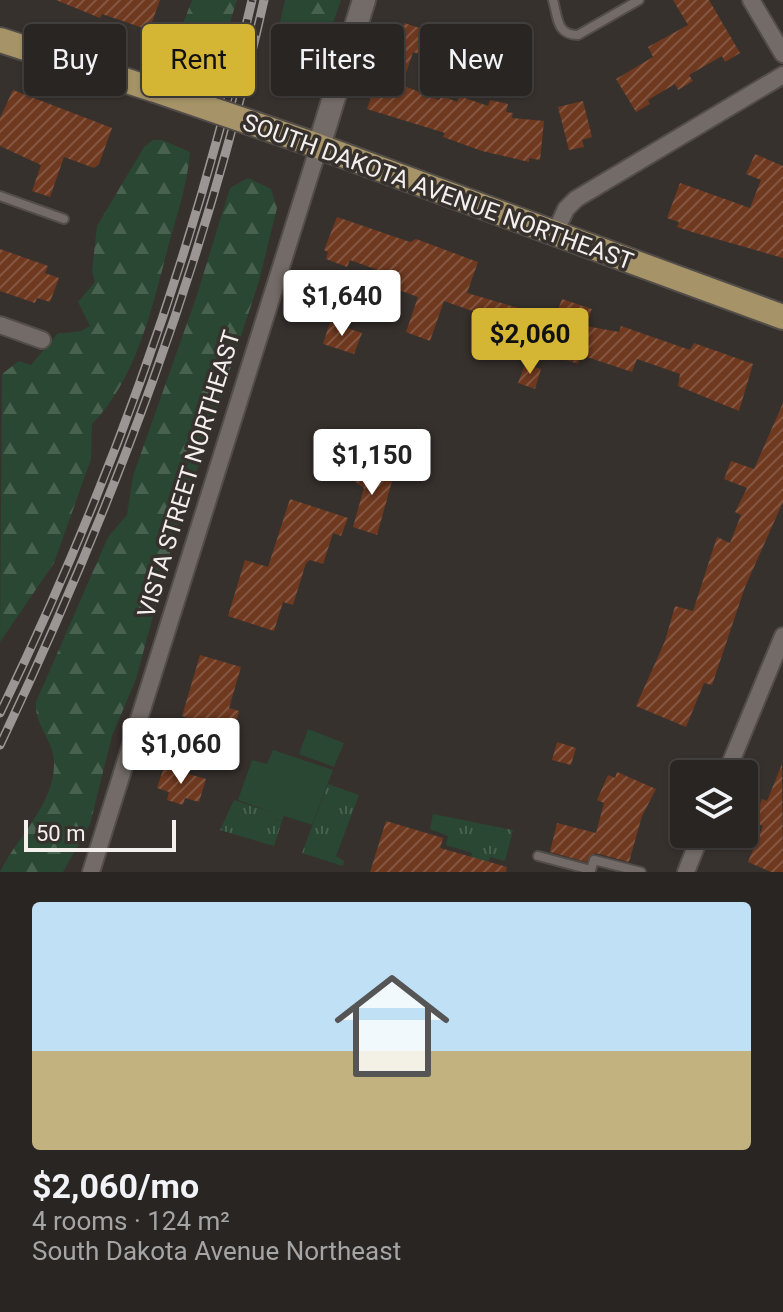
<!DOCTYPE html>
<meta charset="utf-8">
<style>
:root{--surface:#292522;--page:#35312f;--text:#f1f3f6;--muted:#a5a5a5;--line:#454240;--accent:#d5b534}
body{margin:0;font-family:Roboto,sans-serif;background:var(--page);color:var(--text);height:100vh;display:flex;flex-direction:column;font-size:30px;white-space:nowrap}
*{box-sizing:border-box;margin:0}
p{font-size:26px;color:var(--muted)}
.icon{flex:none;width:44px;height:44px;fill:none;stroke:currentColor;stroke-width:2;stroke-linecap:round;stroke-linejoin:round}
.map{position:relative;height:872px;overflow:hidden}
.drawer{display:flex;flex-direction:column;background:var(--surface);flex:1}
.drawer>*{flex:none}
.hud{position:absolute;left:24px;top:24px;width:736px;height:72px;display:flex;gap:16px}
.buttons{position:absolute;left:670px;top:760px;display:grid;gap:16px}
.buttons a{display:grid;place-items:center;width:88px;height:88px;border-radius:8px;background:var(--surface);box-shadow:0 2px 6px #0004,0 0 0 2px var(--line);font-size:40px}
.scale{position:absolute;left:24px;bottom:20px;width:152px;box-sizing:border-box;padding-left:8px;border:4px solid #f4f0ed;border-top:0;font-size:22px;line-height:28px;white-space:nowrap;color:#f4f0ed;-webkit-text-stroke:6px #37312d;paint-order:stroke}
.price{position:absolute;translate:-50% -68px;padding:0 18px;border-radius:8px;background:#fff;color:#222;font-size:26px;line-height:52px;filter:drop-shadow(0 2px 4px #0008)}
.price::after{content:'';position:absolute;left:50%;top:48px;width:24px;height:18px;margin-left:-12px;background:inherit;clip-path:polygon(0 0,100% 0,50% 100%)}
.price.current{background:var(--accent);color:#111}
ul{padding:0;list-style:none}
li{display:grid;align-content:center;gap:16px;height:424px;padding:0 32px}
li span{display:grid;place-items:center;height:248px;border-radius:8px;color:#555}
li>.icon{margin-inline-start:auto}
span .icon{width:144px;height:144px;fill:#fffc;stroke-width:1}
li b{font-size:34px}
.tag{padding:0 28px;border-radius:8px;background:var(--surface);box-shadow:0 2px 6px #0004,0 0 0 2px var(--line);font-size:28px;line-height:72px}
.tag.current{background:var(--accent);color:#111}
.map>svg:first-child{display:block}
</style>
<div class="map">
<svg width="783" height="872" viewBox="0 0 783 872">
<defs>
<pattern id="grass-tufts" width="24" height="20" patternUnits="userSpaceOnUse" patternTransform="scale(2)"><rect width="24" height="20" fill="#294732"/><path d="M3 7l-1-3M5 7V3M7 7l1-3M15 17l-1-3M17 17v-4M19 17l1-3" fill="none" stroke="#496250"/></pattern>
<pattern id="forest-firs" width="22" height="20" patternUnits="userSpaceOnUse" patternTransform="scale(2)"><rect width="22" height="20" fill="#294732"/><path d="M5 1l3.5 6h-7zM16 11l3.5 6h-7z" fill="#496250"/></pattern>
<pattern id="building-hatch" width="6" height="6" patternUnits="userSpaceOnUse" patternTransform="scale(2)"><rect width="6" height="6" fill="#6f3920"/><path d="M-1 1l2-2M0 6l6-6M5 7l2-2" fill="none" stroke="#845641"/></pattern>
</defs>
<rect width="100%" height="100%" fill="#37312d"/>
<!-- grass -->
<g fill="url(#grass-tufts)">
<polygon points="328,784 359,795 336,856 344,861 343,866 302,853"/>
<polygon points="234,800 277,814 275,819 282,821 274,846 220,830"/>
<polygon points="433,814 513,830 505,861 490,857 486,872 466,872 472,853 446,845 448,836 430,829"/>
</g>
<!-- forest -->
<g fill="url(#forest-firs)">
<polygon points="192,0 237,0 216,67 173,50"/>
<path d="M 285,0 L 341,0 L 319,65 L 314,70 C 301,74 280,75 271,63 Z"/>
<path d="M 153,140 L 162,140 L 190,152 C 187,189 175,220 166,255 C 151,313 135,380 92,424 L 91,459 L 54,563 L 0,642 L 2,374 L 19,361 L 31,365 L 57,334 L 81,331 L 90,326 L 78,302 L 95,282 L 92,271 L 97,226 L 144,147 Z"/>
<path d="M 248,178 L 271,189 L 277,208 L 259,281 L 172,546 L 136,679 L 112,736 L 90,824 L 63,872 L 0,872 C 17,837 56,803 54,761 C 53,740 34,724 36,702 L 108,537 L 127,515 L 133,476 L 196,298 L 230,188 Z"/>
</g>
<!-- park -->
<g fill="#294732">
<polygon points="308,729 344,743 334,767 299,754"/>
<polygon points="273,750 333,770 312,825 284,816 282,821 275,819 276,814 238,800 252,760 267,764"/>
</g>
<!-- building -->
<g fill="url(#building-hatch)">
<polygon points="56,0 160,0 149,30 102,14 100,18"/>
<polygon points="673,0 709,0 740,53 725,62 722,56 689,75 693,81 678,90 675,84 648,100 650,104 636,112 616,79 653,57 648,47 688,25"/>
<polygon points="404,23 426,30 419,54 413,52 402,85 439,100 441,95 457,102 459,96 488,106 490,100 508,104 506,112 513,113 512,118 544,121 540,160 529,158 529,162 482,151 443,137 445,133 367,109 381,68 389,71"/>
<polygon points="13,90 112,128 99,164 94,168 64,157 50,197 32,191 41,165 0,146 0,118"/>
<polygon points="583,101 592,137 582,140 584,147 569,150 558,107"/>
<polygon points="755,154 783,166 783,258 692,232 677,227 679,222 667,218 680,183 750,208 761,180 746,174"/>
<polygon points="337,217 410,242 416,239 478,262 467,293 525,310 523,314 527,316 517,345 484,333 484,315 444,301 430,341 406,332 418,297 396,289 397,277 350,260 347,267 326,259 328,252 324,250"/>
<polygon points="0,249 48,266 45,273 59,278 50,302 37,298 35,303 0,291"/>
<polygon points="562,299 592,309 586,326 619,332 621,326 690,350 694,343 753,364 739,411 678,386 680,374 637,359 632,372 581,355 578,364 551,355 557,339 548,336"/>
<polygon points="330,322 362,333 354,354 323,344"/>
<polygon points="525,364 541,369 535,389 518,383"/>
<polygon points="783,403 783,502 745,587 712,685 704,683 686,727 636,706 665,641 675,606 693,611 717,537 730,543 741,515 735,512 747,488 724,479 731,461 754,469"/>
<polygon points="355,464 394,474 377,535 353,527 364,488 351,479"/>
<polygon points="290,499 348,518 341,536 333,533 323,564 310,560 306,563 293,605 283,602 274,631 228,616 245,560 268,567"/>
<polygon points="200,655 241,667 229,708 239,711 233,733 182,716"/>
<polygon points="557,742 576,748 571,765 552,760"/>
<polygon points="782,764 783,872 771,872 748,862 763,826 753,822 762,799 767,801"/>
<polygon points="164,767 206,779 199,802 185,798 183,805 167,800 169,792 157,788"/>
<polygon points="617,772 656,789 642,816 629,862 595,853 586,862 550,852 557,823 596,833 604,803 597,800 608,775 615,778"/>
<polygon points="386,821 443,838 440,848 507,867 506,872 370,872"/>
</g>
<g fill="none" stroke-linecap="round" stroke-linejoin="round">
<defs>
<g id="lane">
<path d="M 553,0 C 558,17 556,35 578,35 L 639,0"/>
<polyline points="0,196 64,219"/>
<polyline points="538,856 591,870 594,860 641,872"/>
</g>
<g id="street">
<polyline points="751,0 783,54"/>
<polyline points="554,235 566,209 576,199 783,75"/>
<polyline points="0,325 42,340"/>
<polyline points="726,774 783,636"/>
<polyline points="91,872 319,146"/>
<polyline points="686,872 701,834"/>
</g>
<polyline id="secondary" points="319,146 364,0"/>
<g id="primary">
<polyline points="0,40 155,90"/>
<polyline points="307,142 783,317"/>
</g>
</defs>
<!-- lane casing -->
<use href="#lane" stroke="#524d49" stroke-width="12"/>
<!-- street casing -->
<use href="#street" stroke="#524d49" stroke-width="20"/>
<!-- secondary casing -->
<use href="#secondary" stroke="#524d49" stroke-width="26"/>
<!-- primary casing -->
<use href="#primary" stroke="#524d49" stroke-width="28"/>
<!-- lane -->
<use href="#lane" stroke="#736b67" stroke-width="8"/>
<!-- street -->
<use href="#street" stroke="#736b67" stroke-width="16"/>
<!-- secondary -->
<use href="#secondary" stroke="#736b67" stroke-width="22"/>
<!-- primary -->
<use href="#primary" stroke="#a69468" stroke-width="24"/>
<defs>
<g id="rail">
<path d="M 0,713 C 111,485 196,247 252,0"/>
<path d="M 0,745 C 114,505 206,260 264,0"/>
</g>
</defs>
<!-- rail casing -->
<use href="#rail" stroke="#9b9693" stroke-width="9"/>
<!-- rail -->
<use href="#rail" stroke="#37312d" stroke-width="6" stroke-dasharray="18" stroke-linecap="butt"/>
<defs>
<polyline id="primary-bridge" points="155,90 307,142"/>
</defs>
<!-- primary-bridge casing -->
<use href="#primary-bridge" stroke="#524d49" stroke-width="28" stroke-linecap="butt"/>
<!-- primary-bridge -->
<use href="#primary-bridge" stroke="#a69468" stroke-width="24"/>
</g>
<g text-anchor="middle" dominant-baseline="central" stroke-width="7" stroke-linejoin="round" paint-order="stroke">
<!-- street labels -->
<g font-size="24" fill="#f4f0ed" stroke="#37312d">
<text transform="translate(438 192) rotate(20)">SOUTH DAKOTA AVENUE NORTHEAST</text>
<text transform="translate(189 474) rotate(-73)">VISTA STREET NORTHEAST</text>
</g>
</g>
</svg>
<div class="buttons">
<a><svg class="icon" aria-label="layers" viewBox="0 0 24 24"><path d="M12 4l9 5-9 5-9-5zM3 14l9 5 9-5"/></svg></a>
</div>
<div class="scale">50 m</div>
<b class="price" style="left:342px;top:338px">$1,640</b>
<b class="price current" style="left:530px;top:376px">$2,060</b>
<b class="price" style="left:372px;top:497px">$1,150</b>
<b class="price" style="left:181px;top:786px">$1,060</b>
<div class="hud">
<a class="tag">Buy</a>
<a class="tag current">Rent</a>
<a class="tag">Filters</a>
<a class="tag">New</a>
</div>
</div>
<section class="drawer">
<ul>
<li><span style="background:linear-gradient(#bfe0f5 60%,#c2b280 0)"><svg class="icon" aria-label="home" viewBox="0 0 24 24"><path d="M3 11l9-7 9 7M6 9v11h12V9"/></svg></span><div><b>$2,060/mo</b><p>4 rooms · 124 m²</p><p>South Dakota Avenue Northeast</p></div></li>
</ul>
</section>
